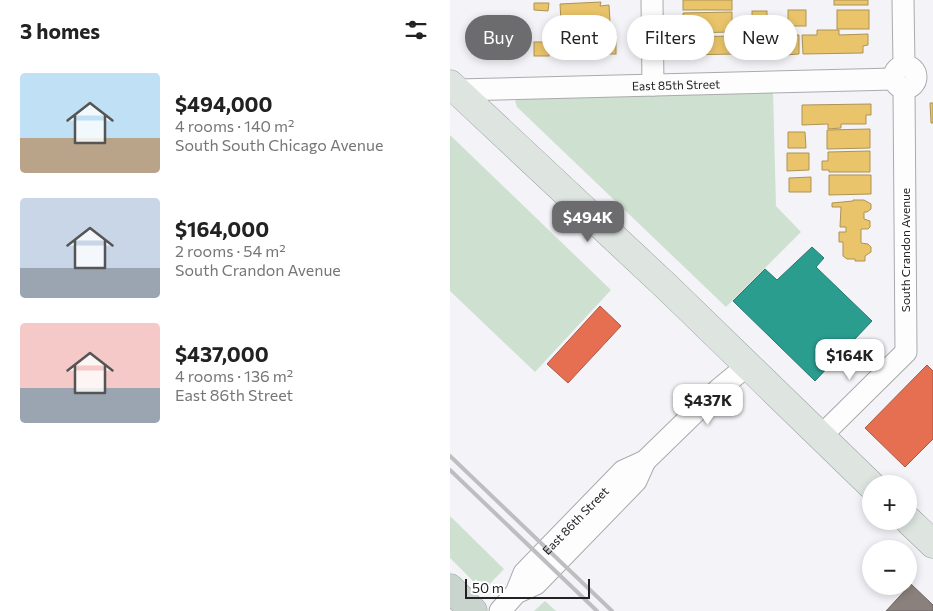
<!DOCTYPE html>
<meta charset="utf-8">
<style>
:root{--surface:#fff;--page:#f2f2f2;--text:#222;--muted:#767676;--accent:#6c6c6f}
body{margin:0;font-family:Commissioner,sans-serif;background:var(--page);color:var(--text);height:100vh;display:flex;flex-direction:column;font-size:19px;white-space:nowrap}
*{box-sizing:border-box;margin:0}
p{font-size:16px;color:var(--muted)}
.icon{flex:none;width:28px;height:28px;fill:none;stroke:currentColor;stroke-width:2;stroke-linecap:round;stroke-linejoin:round}
.map{position:relative;flex:1;overflow:hidden}
.panel{display:flex;flex-direction:column;background:var(--surface);width:450px}
.panel>*{flex:none}
.top-card{position:absolute;left:15px;top:15px;width:392px;height:45px;display:flex;gap:10px}
.fabs{position:absolute;left:412px;top:475px;display:grid;gap:10px}
.fabs a{display:grid;place-items:center;width:55px;height:55px;border-radius:50%;background:var(--surface);box-shadow:0 2px 8px #0003;font-size:25px}
.scale{position:absolute;left:15px;bottom:12px;width:125px;box-sizing:border-box;padding-left:5px;border:2px solid #222225;border-top:0;font-size:14px;line-height:18px;white-space:nowrap;color:#222225;-webkit-text-stroke:4px #fff;paint-order:stroke}
.price{position:absolute;translate:-50% -42px;padding:0 11px;border-radius:10px;background:#fff;color:#222;font-size:16px;line-height:32px;filter:drop-shadow(0 1px 2px #0008)}
.price::after{content:'';position:absolute;left:50%;top:30px;width:15px;height:11px;margin-left:-8px;background:inherit;clip-path:polygon(0 0,100% 0,50% 100%)}
.price.active{background:var(--accent);color:#fff}
ul{padding:0;list-style:none}
li{display:flex;align-items:center;gap:15px;height:125px;padding:0 20px}
li span{display:grid;place-items:center;flex:none;width:140px;height:100px;border-radius:5px;color:#555}
li>.icon{margin-inline-start:auto}
span .icon{width:60px;height:60px;fill:#fffc;stroke-width:1}
li b{font-size:21px}
h2{display:flex;justify-content:space-between;align-items:center;height:60px;padding:0 20px;font-size:21px}
.tag{padding:0 18px;border-radius:22px;background:var(--surface);box-shadow:0 2px 8px #0003;font-size:18px;line-height:45px}
.tag.active{background:var(--accent);color:#fff}
main{display:flex;flex:1;min-height:0}
.map>svg:first-child{display:block}
</style>
<main>
<section class="panel">
<h2>3 homes<svg class="icon" aria-label="filters" viewBox="0 0 24 24"><path d="M4 7h16M4 17h16"/><circle cx="9" cy="7" r="2"/><circle cx="15" cy="17" r="2"/></svg></h2>
<ul>
<li><span style="background:linear-gradient(#bfe0f5 65%,#b9a48a 0)"><svg class="icon" aria-label="home" viewBox="0 0 24 24"><path d="M3 11l9-7 9 7M6 9v11h12V9"/></svg></span><div><b>$494,000</b><p>4 rooms · 140 m²</p><p>South South Chicago Avenue</p></div></li>
<li><span style="background:linear-gradient(#c9d6e8 70%,#9aa5b1 0)"><svg class="icon" aria-label="home" viewBox="0 0 24 24"><path d="M3 11l9-7 9 7M6 9v11h12V9"/></svg></span><div><b>$164,000</b><p>2 rooms · 54 m²</p><p>South Crandon Avenue</p></div></li>
<li><span style="background:linear-gradient(#f6c9c9 65%,#9aa5b1 0)"><svg class="icon" aria-label="home" viewBox="0 0 24 24"><path d="M3 11l9-7 9 7M6 9v11h12V9"/></svg></span><div><b>$437,000</b><p>4 rooms · 136 m²</p><p>East 86th Street</p></div></li>
</ul>
</section>
<div class="map">
<svg width="483" height="611" viewBox="0 0 483 611">
<rect width="100%" height="100%" fill="#f4f4f8"/>
<!-- green -->
<g fill="#cee0cf">
<polygon points="323,91 326,206 351,232 276,307 67,107 65,101 71,95"/>
<polygon points="0,135 161,290 85,372 0,291"/>
<polygon points="0,516 54,569 33,591 0,558"/>
<polygon points="95,601 106,611 84,611"/>
</g>
<!-- homes -->
<g fill="#e9c46a" stroke="#ad9355">
<rect x="233" y="0" width="49" height="10"/>
<rect x="384" y="0" width="34" height="5"/>
<polygon points="151,2 150,6 159,5 160,22 116,23 116,21 111,22 110,4"/>
<polygon points="84,3 99,3 98,11 84,10"/>
<rect x="338" y="10" width="18" height="16"/>
<rect x="387" y="10" width="32" height="19"/>
<rect x="302" y="11" width="15" height="19"/>
<polygon points="282,12 282,32 233,33 233,13"/>
<polygon points="367,30 389,30 389,35 418,34 418,45 413,46 413,53 353,54 352,35 367,35"/>
<rect x="121" y="34" width="45" height="20"/>
<polygon points="334,35 349,35 349,54 335,55"/>
<polygon points="283,36 284,54 234,55 234,37"/>
<polygon points="303,37 319,37 319,52 304,52"/>
<rect x="84" y="42" width="15" height="14"/>
<polygon points="480,103 483,103 483,123 481,123"/>
<polygon points="421,104 421,115 416,115 416,124 391,124 391,128 378,129 378,124 352,125 352,105"/>
<polygon points="420,129 420,148 377,149 377,130"/>
<polygon points="338,132 355,132 356,148 338,148"/>
<polygon points="420,151 420,172 379,172 379,170 372,170 372,161 378,161 378,152"/>
<polygon points="337,153 359,153 359,170 337,171"/>
<polygon points="379,175 421,175 421,194 379,195"/>
<polygon points="361,177 361,192 339,192 339,178"/>
<polygon points="403,200 414,200 421,204 421,209 417,212 414,212 414,219 420,221 420,227 418,229 411,229 411,243 418,244 421,247 421,252 415,256 415,261 405,261 405,259 397,259 393,256 393,242 389,242 389,232 396,232 396,227 390,227 391,207 382,207 382,203 403,201"/>
</g>
<!-- shops -->
<g fill="#e76f51" stroke="#ac5844">
<polygon points="150,306 171,326 118,383 97,364"/>
<polygon points="477,365 483,371 483,439 455,467 415,428"/>
</g>
<!-- schools -->
<polygon fill="#2a9d8f" stroke="#28786f" points="362,247 374,258 366,267 422,321 365,381 283,301 315,269 327,280"/>
<!-- industry -->
<polygon fill="#8a817c" stroke="#6b6462" points="461,584 483,605 483,611 436,611"/>
<g fill="none" stroke-linecap="round" stroke-linejoin="round">
<defs>
<g id="minor">
<polyline points="202,0 203,85"/>
<polyline points="453,0 454,66"/>
<circle cx="455" cy="77" r="11"/>
<path id="s1" d="M 7,90 L 444,79"/>
<polyline points="371,436 456,352 454,88"/>
<polyline points="195,461 269,389 298,365"/>
<path id="s2" d="M 50,611 L 66,593 L 74,573 L 173,471 L 195,461 L 186,481 L 86,584 L 66,593"/>
</g>
<g id="major">
<polyline points="0,84 218,288 421,485"/>
<polyline points="459,521 483,544"/>
</g>
<polyline id="highway" points="0,588 23,611"/>
</defs>
<!-- minor casing -->
<use href="#minor" stroke="#aaaaad" stroke-width="23"/>
<!-- major casing -->
<use href="#major" stroke="#98a49e" stroke-width="29"/>
<!-- highway casing -->
<use href="#highway" stroke="#98a49e" stroke-width="29"/>
<!-- minor -->
<use href="#minor" stroke="#fdfdfe" stroke-width="21"/>
<!-- major -->
<use href="#major" stroke="#dee5e1" stroke-width="28"/>
<!-- highway -->
<use href="#highway" stroke="#c9d4ce" stroke-width="28"/>
<!-- rail -->
<g stroke="#bebec0" stroke-width="4">
<polyline points="0,456 162,611"/>
<polyline points="0,470 147,611"/>
</g>
</g>
<g text-anchor="middle" dominant-baseline="central" stroke-width="5" stroke-linejoin="round" paint-order="stroke">
<!-- street labels -->
<g font-size="12" fill="#222225" stroke="#fff">
<text stroke="none"><textPath href="#s1" startOffset="219">East 85th Street</textPath></text>
<text transform="translate(455 250) rotate(-90)">South Crandon Avenue</text>
<text stroke="none"><textPath href="#s2" startOffset="119">East 86th Street</textPath></text>
</g>
</g>
</svg>
<div class="fabs">
<a>+</a>
<a>−</a>
</div>
<div class="scale">50 m</div>
<b class="price active" style="left:138px;top:243px">$494K</b>
<b class="price" style="left:400px;top:381px">$164K</b>
<b class="price" style="left:258px;top:426px">$437K</b>
<div class="top-card">
<a class="tag active">Buy</a>
<a class="tag">Rent</a>
<a class="tag">Filters</a>
<a class="tag">New</a>
</div>
</div>
</main>
